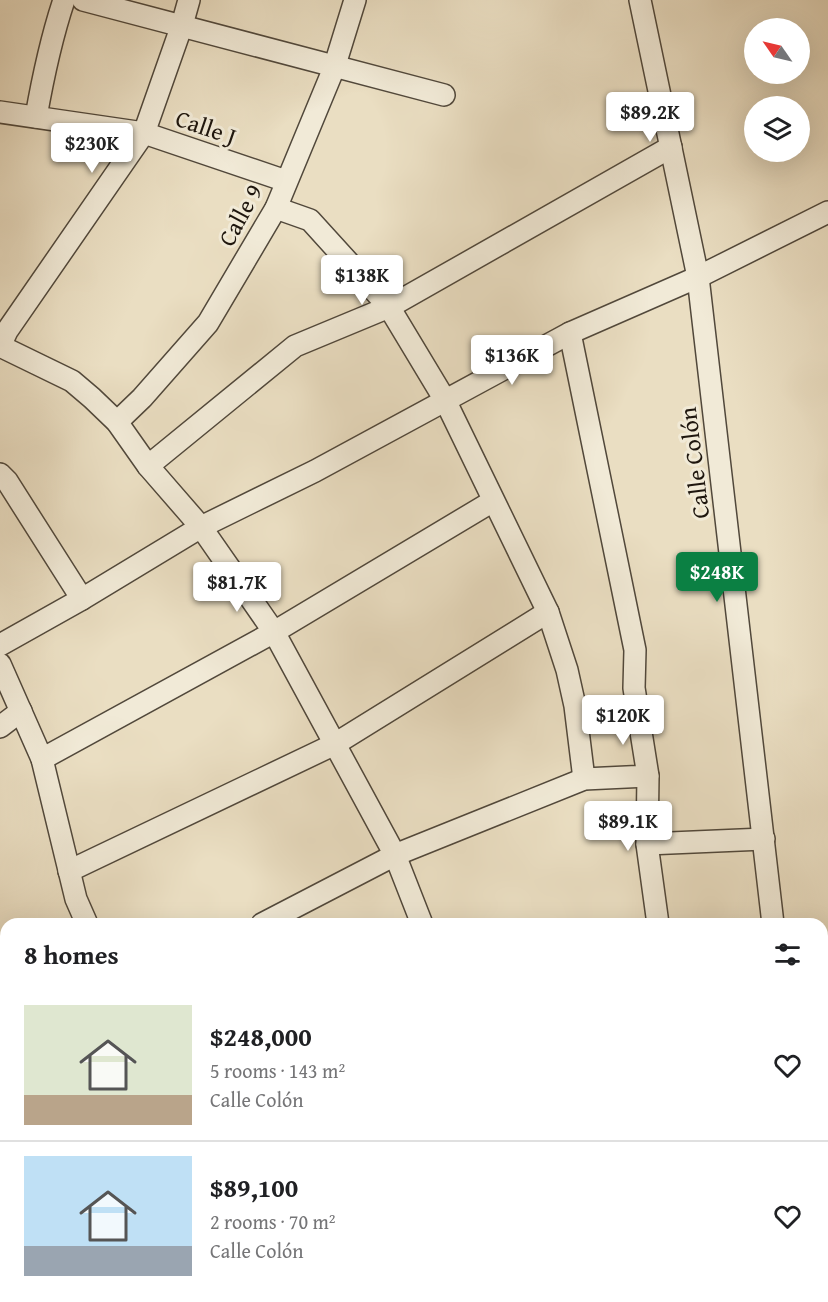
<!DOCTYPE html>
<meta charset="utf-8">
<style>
:root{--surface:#fff;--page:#f2f2f2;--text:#202124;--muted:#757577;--line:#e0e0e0;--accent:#0b8043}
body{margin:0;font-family:"Gentium Book Plus",serif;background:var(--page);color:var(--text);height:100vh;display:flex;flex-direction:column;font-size:22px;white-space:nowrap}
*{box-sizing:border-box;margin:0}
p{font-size:20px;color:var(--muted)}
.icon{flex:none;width:33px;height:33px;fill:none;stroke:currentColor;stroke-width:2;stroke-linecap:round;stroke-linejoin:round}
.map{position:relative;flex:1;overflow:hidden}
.panel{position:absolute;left:0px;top:918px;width:828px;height:384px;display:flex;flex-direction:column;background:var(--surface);border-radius:18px 18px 0 0;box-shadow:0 6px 24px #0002}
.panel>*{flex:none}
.needle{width:39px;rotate:304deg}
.controls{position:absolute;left:744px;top:18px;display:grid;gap:12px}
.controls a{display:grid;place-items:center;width:66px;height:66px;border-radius:50%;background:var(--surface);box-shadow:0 6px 24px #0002;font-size:30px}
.price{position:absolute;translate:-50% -51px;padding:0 14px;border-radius:6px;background:#fff;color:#222;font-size:20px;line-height:39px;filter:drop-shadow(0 2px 3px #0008)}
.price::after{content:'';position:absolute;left:50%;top:36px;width:18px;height:14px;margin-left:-9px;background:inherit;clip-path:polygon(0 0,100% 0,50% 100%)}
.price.on{background:var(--accent);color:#fff}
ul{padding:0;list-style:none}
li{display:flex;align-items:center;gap:18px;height:150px;padding:0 24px}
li+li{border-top:2px solid var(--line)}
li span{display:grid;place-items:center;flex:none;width:168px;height:120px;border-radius:0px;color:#555}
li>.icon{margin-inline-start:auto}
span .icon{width:72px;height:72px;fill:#fffc;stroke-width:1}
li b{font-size:26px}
h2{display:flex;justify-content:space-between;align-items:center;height:72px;padding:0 24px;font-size:26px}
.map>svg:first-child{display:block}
</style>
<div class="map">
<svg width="828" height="1302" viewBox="0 0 828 1302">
<rect width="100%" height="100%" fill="#eadec2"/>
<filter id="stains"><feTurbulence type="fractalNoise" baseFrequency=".00333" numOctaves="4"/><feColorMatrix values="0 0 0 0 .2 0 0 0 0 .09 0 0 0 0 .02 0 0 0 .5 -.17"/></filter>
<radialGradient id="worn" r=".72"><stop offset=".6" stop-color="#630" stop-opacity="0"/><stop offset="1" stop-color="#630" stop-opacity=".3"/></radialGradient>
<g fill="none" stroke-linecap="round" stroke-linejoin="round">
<defs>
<g id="minor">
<polyline points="83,0 444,95"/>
<polyline points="640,0 698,277 773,924"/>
<polyline points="0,112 144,133 286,181"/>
<path d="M 36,117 C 43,77 51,39 64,0"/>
<polyline points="276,208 310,220 389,307 445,400 548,612 567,670 575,706 584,779"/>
<polyline points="0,346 72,381 92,398 117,422 148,466 201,527 274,632 395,855 422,924"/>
<polyline points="0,346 7,331 144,133 182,25 189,0"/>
<polyline points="117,422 142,398 208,323 276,208 334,68 355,0"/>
<polyline points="148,466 295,346 389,307 671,147"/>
<polyline points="0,474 7,481 82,599"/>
<polyline points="0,645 82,599 201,527 315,471 570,333 698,277 828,212"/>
<polyline points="0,664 42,759 76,899 87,924"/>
<polyline points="0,727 21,711"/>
<polyline points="42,759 274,632 493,501"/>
<polyline points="648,776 647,844 658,924"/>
<polyline points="647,844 764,839"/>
<polyline points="69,871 335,744 548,612"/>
<polyline points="262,924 395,855 584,779 648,776 634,688 635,650 570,333"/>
<polyline points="0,1031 6,1048"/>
<polyline points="822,1241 828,1278"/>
<polyline points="0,1282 6,1294"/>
<polyline points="130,1296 133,1302"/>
<polyline points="262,1296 266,1302"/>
<polyline points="435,1296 439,1302"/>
<polyline points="574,1296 575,1302"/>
<polyline points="707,1296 708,1302"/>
</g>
</defs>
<!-- minor casing -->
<use href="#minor" stroke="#51483b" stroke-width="24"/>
<!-- minor -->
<use href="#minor" stroke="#f1ead7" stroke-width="21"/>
</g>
<g text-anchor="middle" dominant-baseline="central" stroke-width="6" stroke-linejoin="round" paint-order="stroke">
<!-- street labels -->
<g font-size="24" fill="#1e160e" stroke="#f1ead7">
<text transform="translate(206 127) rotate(19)">Calle J</text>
<text transform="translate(240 215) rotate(-62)">Calle 9</text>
<text transform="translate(694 463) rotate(-97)">Calle Colón</text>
</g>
</g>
<rect width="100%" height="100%" filter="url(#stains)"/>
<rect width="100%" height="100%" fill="url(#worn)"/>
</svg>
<div class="controls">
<a><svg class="needle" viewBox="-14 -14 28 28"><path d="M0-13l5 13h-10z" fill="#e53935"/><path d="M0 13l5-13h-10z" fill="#757577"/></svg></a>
<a><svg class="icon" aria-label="layers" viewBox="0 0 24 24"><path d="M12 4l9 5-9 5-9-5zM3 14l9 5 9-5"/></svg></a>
</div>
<b class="price" style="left:650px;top:143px">$89.2K</b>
<b class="price" style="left:92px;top:174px">$230K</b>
<b class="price" style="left:362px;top:306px">$138K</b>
<b class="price" style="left:512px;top:386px">$136K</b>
<b class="price on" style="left:717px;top:603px">$248K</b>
<b class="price" style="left:237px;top:613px">$81.7K</b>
<b class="price" style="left:623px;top:746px">$120K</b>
<b class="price" style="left:628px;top:852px">$89.1K</b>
<section class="panel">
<h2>8 homes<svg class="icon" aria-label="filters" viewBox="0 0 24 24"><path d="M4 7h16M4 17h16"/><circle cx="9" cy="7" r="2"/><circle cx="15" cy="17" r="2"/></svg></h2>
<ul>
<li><span style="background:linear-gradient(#dfe7d0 75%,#b9a48a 0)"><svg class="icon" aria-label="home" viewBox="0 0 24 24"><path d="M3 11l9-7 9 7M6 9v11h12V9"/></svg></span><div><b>$248,000</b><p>5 rooms · 143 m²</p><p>Calle Colón</p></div><svg class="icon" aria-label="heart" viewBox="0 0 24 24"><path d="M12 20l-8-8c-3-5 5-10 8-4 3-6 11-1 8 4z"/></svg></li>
<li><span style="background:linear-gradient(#bfe0f5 75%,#9aa5b1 0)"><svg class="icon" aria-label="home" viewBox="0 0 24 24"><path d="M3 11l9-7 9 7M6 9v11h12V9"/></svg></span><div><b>$89,100</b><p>2 rooms · 70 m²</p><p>Calle Colón</p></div><svg class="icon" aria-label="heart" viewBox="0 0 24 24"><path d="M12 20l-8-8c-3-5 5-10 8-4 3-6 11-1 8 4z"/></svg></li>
</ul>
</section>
</div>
